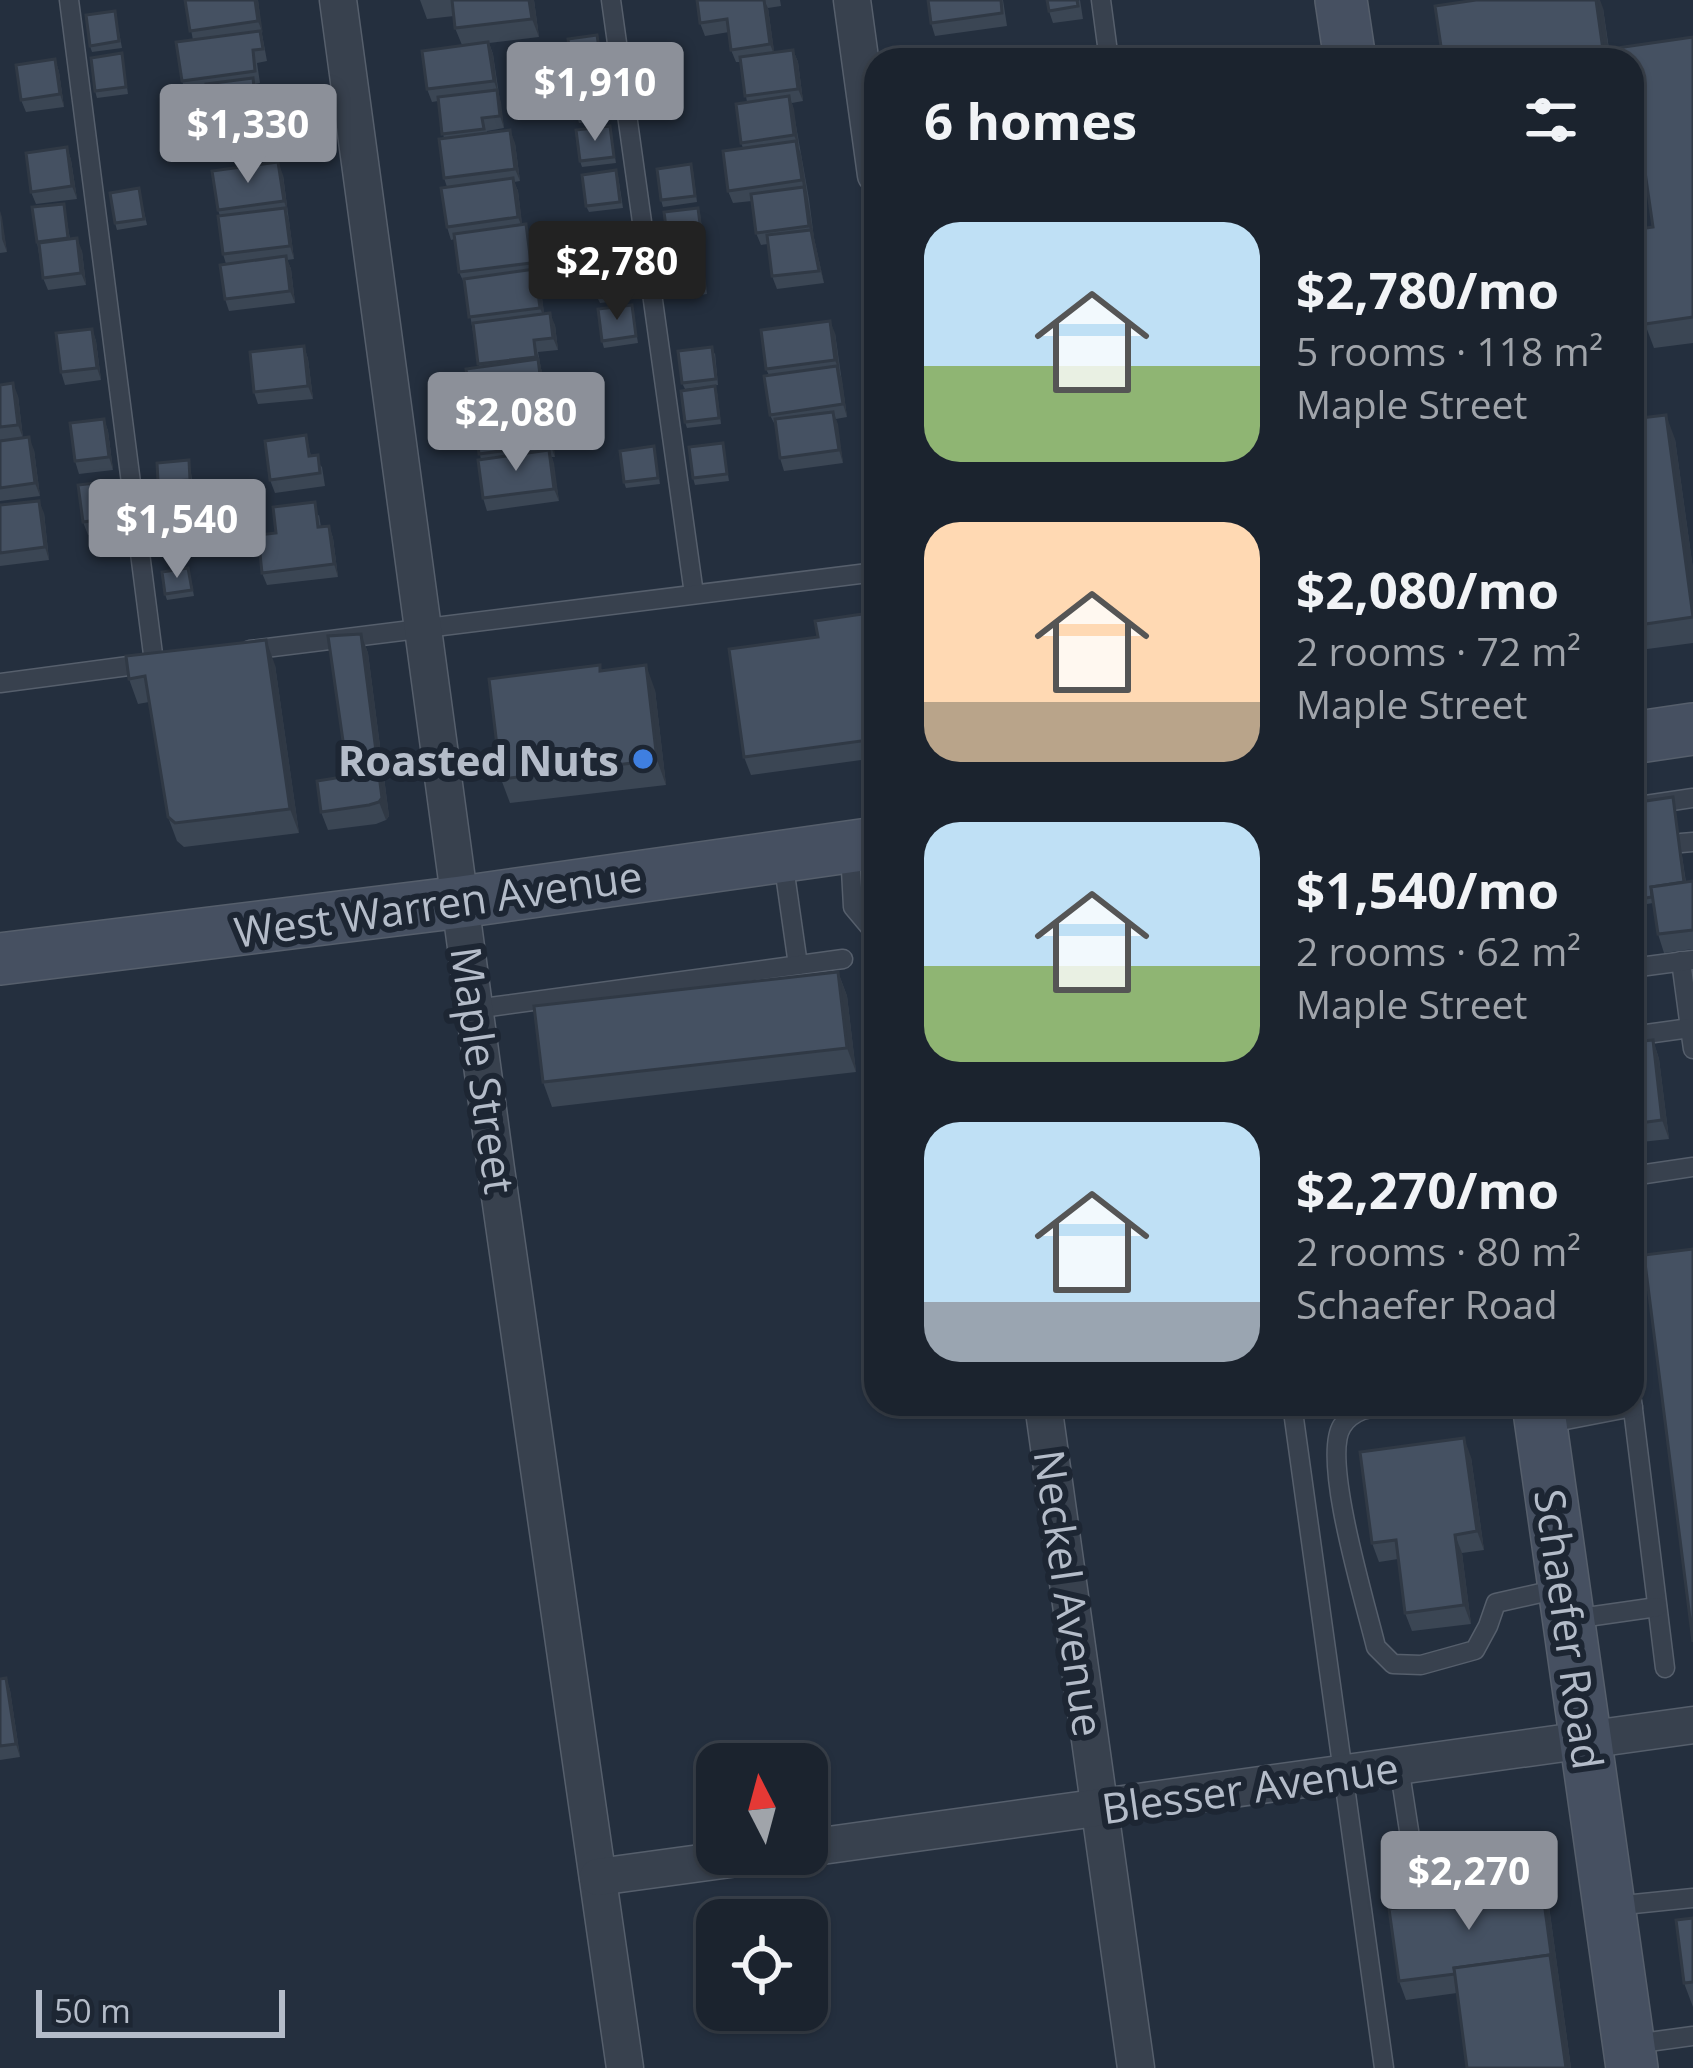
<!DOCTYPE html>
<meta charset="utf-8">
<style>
:root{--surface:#1b232e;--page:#282f3a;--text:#f1f3f6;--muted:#a0a4aa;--line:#39404a;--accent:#8c9099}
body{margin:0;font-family:"Open Sans",sans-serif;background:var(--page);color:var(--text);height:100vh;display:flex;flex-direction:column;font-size:45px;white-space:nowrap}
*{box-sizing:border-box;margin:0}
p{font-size:39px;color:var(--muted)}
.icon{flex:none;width:66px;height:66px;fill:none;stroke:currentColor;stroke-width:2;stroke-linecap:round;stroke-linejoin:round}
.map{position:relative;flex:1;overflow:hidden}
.side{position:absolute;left:864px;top:48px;width:780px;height:1368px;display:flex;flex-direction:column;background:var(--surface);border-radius:36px;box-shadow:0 3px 9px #0004,0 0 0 3px var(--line)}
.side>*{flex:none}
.needle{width:78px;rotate:354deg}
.controls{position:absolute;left:696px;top:1743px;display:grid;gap:24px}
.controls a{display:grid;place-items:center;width:132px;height:132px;border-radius:24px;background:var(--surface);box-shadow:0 3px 9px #0004,0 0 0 3px var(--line);font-size:60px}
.scale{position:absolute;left:36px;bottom:30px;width:249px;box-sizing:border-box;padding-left:12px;border:6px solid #b4bcc9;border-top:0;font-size:33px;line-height:42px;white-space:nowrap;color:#b4bcc9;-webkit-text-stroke:9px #1d2633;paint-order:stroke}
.price{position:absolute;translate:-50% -102px;padding:0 27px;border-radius:12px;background:var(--accent);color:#fff;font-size:39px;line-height:78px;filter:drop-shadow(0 3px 6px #0008)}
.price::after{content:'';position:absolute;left:50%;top:72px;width:36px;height:27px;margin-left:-18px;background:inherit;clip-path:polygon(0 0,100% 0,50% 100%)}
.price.selected{background:#222;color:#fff}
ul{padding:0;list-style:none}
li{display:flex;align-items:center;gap:36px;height:300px;padding:0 60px}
li span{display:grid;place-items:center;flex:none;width:336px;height:240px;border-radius:36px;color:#555}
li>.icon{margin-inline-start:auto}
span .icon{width:144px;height:144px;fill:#fffc;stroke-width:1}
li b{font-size:51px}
h2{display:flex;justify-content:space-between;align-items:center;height:144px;padding:0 60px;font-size:51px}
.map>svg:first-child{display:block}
</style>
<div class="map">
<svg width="1693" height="2068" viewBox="0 0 1693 2068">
<rect width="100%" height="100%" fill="#242f3e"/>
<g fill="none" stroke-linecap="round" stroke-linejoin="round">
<defs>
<g id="service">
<polyline points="69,0 154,662"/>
<polyline points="611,0 694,594"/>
<polyline points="1101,0 1109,60"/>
<polyline points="250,650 876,572"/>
<polyline points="0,683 151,663"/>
<polyline points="1632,807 1693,798"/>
<polyline points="1681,843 1693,842"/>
<polyline points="850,851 853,907 874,932 876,944"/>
<polyline points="783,860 798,965"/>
<polyline points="1681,961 1690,1028"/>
<polyline points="1632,968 1693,960"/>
<polyline points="475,1009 843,959"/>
<polyline points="1632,1036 1690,1028 1693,1049"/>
<polyline points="1632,1176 1693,1167"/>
<polyline points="1632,1268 1693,1261"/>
<polyline points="1632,1401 1665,1668"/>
<polyline points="1292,1404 1384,2068"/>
<path d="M 1391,1404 C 1372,1407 1353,1409 1342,1426 C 1321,1459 1366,1605 1376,1647 L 1393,1664 L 1421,1665 L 1475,1650 L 1488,1626 L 1496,1603 L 1563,1588"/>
<polyline points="1545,1424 1633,1407"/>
<polyline points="1573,1619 1657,1607"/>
<polyline points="1399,1766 1414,1863 1512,1850"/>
<polyline points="1614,1906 1693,1898"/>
<polyline points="1634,2044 1693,2036"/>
</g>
<g id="minor">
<polyline points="338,0 496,1169 625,2068"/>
<polyline points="852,0 876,175"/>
<polyline points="1043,1404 1136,2068"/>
<polyline points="807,1848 1693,1725"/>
<polyline points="598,1877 766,1854"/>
</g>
<g id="secondary">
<polyline points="1341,0 1350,60"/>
<polyline points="1632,738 1693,729"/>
<polyline points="0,959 461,902 876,843"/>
<polyline points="1538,1404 1632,2068"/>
</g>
</defs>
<!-- service casing -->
<use href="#service" stroke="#565f6c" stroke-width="21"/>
<!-- minor casing -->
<use href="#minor" stroke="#565f6c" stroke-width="39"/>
<!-- secondary casing -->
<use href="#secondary" stroke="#565f6c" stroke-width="54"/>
<!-- service -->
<use href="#service" stroke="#38414e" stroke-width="18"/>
<!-- minor -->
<use href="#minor" stroke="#38414e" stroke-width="36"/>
<!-- secondary -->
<use href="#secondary" stroke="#465061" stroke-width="51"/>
</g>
<!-- wall -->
<g fill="#3b4654">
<polygon points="185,0 258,0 262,34 267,61 257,63 260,83 255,84 262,127 215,133 210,120 206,91 186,93 182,81 193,40"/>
<polygon points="420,0 534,0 539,37 489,43 493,54 504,128 487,131 487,133 515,143 520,181 514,182 518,191 522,225 526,224 530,237 535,269 540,282 544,314 555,325 558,350 538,352 550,418 555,457 552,457 559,501 487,511 483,498 481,460 471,407 479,367 465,285 459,272 455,239 451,240 447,227 447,187 444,178 444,139 438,101 432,102 427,89 462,45 455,28 454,16 427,19"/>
<polygon points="697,0 780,0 781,6 768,8 774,52 793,50 798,62 803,101 792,103 809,199 814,238 824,283 777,289 772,276 768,244 761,245 756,233 752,201 733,203 728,191 743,148 741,143 747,102 740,62 736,62 731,50 729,32 705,36 700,23"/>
<polygon points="928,0 1003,0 1007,26 935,36 931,23"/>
<polygon points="1080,0 1083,19 1053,23 1049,11"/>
<polygon points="1603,8 1609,49 1693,37 1693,343 1654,348 1645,324 1653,227 1639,128 1632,129 1632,60 1443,60"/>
<polygon points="115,11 122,48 92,52 90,46"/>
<polygon points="600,42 604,73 574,77 572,71"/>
<polygon points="122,53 128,94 97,98 95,91"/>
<polygon points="55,59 59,72 64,107 26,112 21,100"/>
<polygon points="605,87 608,121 579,123 577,116"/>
<polygon points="610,126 616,163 582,167 580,161"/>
<polygon points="67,147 71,160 77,199 36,204 31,192"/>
<polygon points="693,171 697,202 663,207 661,200"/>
<polygon points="283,175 294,259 287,260 291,269 295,303 229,311 225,299 226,264 223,254 220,216 218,210"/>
<polygon points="618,176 623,208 589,212 586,206"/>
<polygon points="139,188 147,225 117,230 115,223"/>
<polygon points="64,204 70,239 82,251 86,285 48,290 43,278 37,242"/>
<polygon points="0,211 7,252 0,253"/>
<polygon points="700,214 704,245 670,249 668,243"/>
<polygon points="703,263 707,294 673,299 671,292"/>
<polygon points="630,267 633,299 600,303 597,297"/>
<polygon points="632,305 638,343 604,348 602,341"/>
<polygon points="92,329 96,341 101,380 65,385 61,372"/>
<polygon points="835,333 847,417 836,419 843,463 784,471 780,458 776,427 770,415 769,375 766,369"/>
<polygon points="304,346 308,359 313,399 258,404 254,392"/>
<polygon points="715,353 718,385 685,389 682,383"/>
<polygon points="0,385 18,396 23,438 0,440"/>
<polygon points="717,392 721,424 687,428 685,422"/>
<polygon points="104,419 108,431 113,470 79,474 75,461"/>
<polygon points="1632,419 1675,439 1693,569 1693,643 1632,651"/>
<polygon points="306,435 311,456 322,467 325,486 275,493 270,480"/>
<polygon points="0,441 34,450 40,496 0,501"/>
<polygon points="723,443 729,481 695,485 693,478"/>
<polygon points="654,446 660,484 626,488 624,482"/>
<polygon points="189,460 193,486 161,489 158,482"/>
<polygon points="117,493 122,529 88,535 83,522"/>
<polygon points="0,505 44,513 49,560 0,566"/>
<polygon points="319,515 321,527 329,526 333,538 338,577 267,585 262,573 276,533"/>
<polygon points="190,574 194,596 167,600 165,594"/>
<polygon points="876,612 876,758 751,775 744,757 818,637"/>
<polygon points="361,634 368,653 389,816 386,820 376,824 328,830 321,812 348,776"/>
<polygon points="126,656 275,665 299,833 184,847 177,841 168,817 149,702 138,704 129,679"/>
<polygon points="600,665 601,671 655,690 666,785 510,803 501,779"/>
<polygon points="1673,797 1686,882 1693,881 1693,949 1664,953 1658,934 1653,903 1641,905 1639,899"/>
<polygon points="838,972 847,996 856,1072 552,1107 543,1082"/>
<polygon points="1653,1040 1659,1059 1669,1139 1632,1143 1632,1042"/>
<polygon points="1471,1457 1484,1550 1462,1553 1471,1624 1412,1631 1405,1613 1398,1559 1379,1562 1372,1543"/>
<polygon points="6,1678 10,1690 20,1757 0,1760 0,1679"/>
<polygon points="1549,1906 1571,2068 1467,2068 1457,1993 1406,2000 1399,1981"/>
<polygon points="1693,1918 1693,2007 1684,1983"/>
</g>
<!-- shaded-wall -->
<g fill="#303945">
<polygon points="255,0 258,0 263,34 258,21"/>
<polygon points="529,0 534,0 539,37 532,19"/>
<polygon points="764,0 768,8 775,57 770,44"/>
<polygon points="1596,0 1600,0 1603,8 1610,60 1603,50"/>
<polygon points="488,42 493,54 498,93 494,81"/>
<polygon points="793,50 798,62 803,101 798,89"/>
<polygon points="55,59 59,72 64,107 60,94"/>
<polygon points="253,78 257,90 262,127 257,114"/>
<polygon points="497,90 501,102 504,128 500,116"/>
<polygon points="789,96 794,109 799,148 794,135"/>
<polygon points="510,130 515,143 520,181 515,169"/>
<polygon points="796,141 801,154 814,238 824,283 809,226"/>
<polygon points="67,147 71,160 77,199 72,186"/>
<polygon points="278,162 283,175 288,214 284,201"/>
<polygon points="513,178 518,191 523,230 518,217"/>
<polygon points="285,208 289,220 294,259 290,246"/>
<polygon points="0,211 2,217 7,252 2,239"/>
<polygon points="526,224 530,237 536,276 531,263"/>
<polygon points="77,238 82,251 86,285 81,273"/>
<polygon points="286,256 291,269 295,303 290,291"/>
<polygon points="535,269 540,282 545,320 540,308"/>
<polygon points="550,313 555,325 558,350 553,338"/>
<polygon points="830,321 835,333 840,373 835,360"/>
<polygon points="92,329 96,341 101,380 97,368"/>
<polygon points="534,340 542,372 548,410 543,398"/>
<polygon points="304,346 308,359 313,399 308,386"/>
<polygon points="837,366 842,379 847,417 843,404"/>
<polygon points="13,383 18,396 23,438 18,425"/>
<polygon points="546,406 550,418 555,457 550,444"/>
<polygon points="833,412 838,424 843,463 839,450"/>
<polygon points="1666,415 1675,439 1693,569 1693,609"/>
<polygon points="104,419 108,431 113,470 109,457"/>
<polygon points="29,437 34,450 40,496 35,483"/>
<polygon points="549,450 554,463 559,501 554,489"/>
<polygon points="113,481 117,493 122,529 118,517"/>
<polygon points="39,501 44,513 49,560 45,547"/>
<polygon points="329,526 333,538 338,577 334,564"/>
<polygon points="361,634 368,653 389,816 386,820 379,802"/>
<polygon points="266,640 275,665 299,833 290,809"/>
<polygon points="646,665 655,690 666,785 657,760"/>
<polygon points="838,972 847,996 856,1072 847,1048"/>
<polygon points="1653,1040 1659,1059 1669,1139 1662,1120"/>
<polygon points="1464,1438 1471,1457 1484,1550 1477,1531"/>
<polygon points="1455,1535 1462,1553 1471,1624 1464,1605"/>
<polygon points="6,1678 10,1690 20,1757 16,1744"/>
<polygon points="1542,1887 1549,1906 1571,2068 1566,2068"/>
</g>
<!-- building -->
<g fill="#455162" stroke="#303945" stroke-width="3">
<polygon points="185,0 255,0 258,21 190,31"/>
<polygon points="452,0 529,0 532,19 455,28"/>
<polygon points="697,0 764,0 770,44 731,50 727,19 700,23"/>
<polygon points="928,0 1001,0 1002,13 931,23"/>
<polygon points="1047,0 1077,0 1078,6 1049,11"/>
<polygon points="1476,0 1596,0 1603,50 1693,37 1693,317 1645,324 1632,230 1653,227 1635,103 1632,103 1632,60 1443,60 1435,6"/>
<polygon points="115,11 119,41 90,46 86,15"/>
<polygon points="260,31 263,49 253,50 255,71 182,81 176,42"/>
<polygon points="597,35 602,67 572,71 568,39"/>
<polygon points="488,42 494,81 427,89 422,51"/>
<polygon points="793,50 798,89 745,96 740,57"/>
<polygon points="122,53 126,87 95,91 91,58"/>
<polygon points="55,59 60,94 21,100 16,65"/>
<polygon points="253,78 257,114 210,120 206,84"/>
<polygon points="603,81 606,114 577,116 574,83"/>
<polygon points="497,90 500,116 482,118 484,129 442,134 438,97"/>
<polygon points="789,96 794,135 741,143 736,104"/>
<polygon points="610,126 614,157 580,161 576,130"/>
<polygon points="510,130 515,169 444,178 439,139"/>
<polygon points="796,141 802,180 728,191 723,151"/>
<polygon points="67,147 72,186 31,192 26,153"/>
<polygon points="278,162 284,201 218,210 212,171"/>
<polygon points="691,164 695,196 661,200 657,169"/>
<polygon points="616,170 620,202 586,206 582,175"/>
<polygon points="513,178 518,217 447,227 441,188"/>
<polygon points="804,187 809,226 756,233 751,194"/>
<polygon points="139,188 144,219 115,223 110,193"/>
<polygon points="64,204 68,238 37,242 32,207"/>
<polygon points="285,208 290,246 223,254 218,216"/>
<polygon points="698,208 702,239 668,243 664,212"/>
<polygon points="526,224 531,263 459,272 454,234"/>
<polygon points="811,230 819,271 772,276 767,235"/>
<polygon points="77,238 81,273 43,278 39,243"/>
<polygon points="286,256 290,291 225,299 220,265"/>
<polygon points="701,256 705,288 671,292 667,261"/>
<polygon points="627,261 631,292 597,297 594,265"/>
<polygon points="535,269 540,308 469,317 464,279"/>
<polygon points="632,305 636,336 602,341 598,309"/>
<polygon points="550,313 553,338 534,340 536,357 478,364 473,323"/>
<polygon points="830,321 835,360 766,369 761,330"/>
<polygon points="92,329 97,368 61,372 56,333"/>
<polygon points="304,346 308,386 254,392 250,352"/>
<polygon points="712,347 716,379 682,383 678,351"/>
<polygon points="538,359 543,398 471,407 466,369"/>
<polygon points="837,366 843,404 770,415 764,376"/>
<polygon points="13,383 18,425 0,427 0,385"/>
<polygon points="715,386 719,418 685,422 681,391"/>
<polygon points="546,406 550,444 479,454 474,415"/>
<polygon points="833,412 839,450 780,458 775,419"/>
<polygon points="1666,415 1693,617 1632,626 1632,419"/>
<polygon points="104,419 109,457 75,461 70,423"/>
<polygon points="306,435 309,456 318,455 320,473 270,480 265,441"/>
<polygon points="29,437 35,483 0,488 0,441"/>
<polygon points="723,443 727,474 693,478 689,447"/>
<polygon points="654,446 658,478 624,482 620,451"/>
<polygon points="549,450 554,489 483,498 478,460"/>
<polygon points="189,460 190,480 158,482 157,463"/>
<polygon points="113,481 118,517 83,522 78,485"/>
<polygon points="39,501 45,547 0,553 0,505"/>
<polygon points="315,502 318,527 329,526 334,564 262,573 258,535 276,533 273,507"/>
<polygon points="188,568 192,590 165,594 162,572"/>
<polygon points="876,612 876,739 744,757 729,649 818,637 815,621"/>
<polygon points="361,634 382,798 379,802 369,805 321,812 317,781 348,776 328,636"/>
<polygon points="266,640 290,809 175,823 168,817 145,676 129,679 126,656"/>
<polygon points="600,665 600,671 646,665 657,760 501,779 489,679"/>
<polygon points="1673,797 1684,882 1651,887 1652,897 1639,899 1632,846 1632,803"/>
<polygon points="1693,881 1693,930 1658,934 1651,887"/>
<polygon points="838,972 847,1048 543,1082 534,1006"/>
<polygon points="1653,1040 1662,1120 1632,1124 1632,1042"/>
<polygon points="1693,1249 1693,1642 1644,1255"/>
<polygon points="1464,1438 1477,1531 1455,1535 1464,1605 1405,1613 1396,1540 1372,1543 1360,1452"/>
<polygon points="6,1678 16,1744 0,1746 0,1679"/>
<polygon points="1542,1887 1552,1961 1550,1955 1454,1968 1455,1974 1399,1981 1389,1909"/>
<polygon points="1693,1918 1693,1982 1684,1983 1676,1920"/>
<polygon points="1550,1955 1566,2068 1467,2068 1454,1968"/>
</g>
<!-- markers -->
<circle fill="#3f7fe0" stroke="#1d2633" stroke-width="4.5" cx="643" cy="759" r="12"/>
<g text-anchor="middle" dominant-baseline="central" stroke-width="12" stroke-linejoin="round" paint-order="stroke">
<!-- poi labels -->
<g font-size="42" font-weight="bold" fill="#b4bcc9" stroke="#1d2633" text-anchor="end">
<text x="619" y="759">Roasted Nuts</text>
</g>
<!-- street labels -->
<g font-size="42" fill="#b4bcc9" stroke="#1d2633">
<text transform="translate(438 903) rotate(-8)">West Warren Avenue</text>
<text transform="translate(484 1070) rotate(82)">Maple Street</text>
<text transform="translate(1070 1593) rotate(82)">Neckel Avenue</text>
<text transform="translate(1570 1629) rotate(82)">Schaefer Road</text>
<text transform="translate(1250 1787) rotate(-8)">Blesser Avenue</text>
</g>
</g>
</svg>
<div class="controls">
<a><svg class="needle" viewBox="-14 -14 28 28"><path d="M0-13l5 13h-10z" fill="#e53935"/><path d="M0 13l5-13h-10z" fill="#a0a4aa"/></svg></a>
<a><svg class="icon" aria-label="locate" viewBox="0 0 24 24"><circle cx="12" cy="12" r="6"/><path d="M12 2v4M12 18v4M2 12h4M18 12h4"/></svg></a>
</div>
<div class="scale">50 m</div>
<b class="price" style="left:595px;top:144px">$1,910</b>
<b class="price" style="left:248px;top:186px">$1,330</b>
<b class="price selected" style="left:617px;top:323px">$2,780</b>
<b class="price" style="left:516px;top:474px">$2,080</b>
<b class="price" style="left:177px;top:581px">$1,540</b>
<b class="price" style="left:1469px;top:1933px">$2,270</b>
<section class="side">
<h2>6 homes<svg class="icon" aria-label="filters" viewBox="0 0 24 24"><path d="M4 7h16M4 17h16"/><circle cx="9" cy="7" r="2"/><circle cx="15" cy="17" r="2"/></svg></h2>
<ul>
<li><span style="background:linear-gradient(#bfe0f5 60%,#8fb573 0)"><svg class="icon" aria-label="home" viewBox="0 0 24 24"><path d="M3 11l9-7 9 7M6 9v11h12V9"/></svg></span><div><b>$2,780/mo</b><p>5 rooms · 118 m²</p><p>Maple Street</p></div></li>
<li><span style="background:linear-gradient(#ffd9b3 75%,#b9a48a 0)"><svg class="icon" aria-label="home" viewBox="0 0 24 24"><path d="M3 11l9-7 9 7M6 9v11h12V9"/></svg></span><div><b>$2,080/mo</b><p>2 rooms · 72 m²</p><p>Maple Street</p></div></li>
<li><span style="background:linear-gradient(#bfe0f5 60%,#8fb573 0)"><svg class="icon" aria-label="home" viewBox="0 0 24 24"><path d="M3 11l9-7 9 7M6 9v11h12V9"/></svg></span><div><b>$1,540/mo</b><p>2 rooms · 62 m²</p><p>Maple Street</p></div></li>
<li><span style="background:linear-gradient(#bfe0f5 75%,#9aa5b1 0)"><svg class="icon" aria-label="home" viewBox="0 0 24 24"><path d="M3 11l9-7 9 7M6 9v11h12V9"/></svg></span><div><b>$2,270/mo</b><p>2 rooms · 80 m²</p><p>Schaefer Road</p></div></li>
</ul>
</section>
</div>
